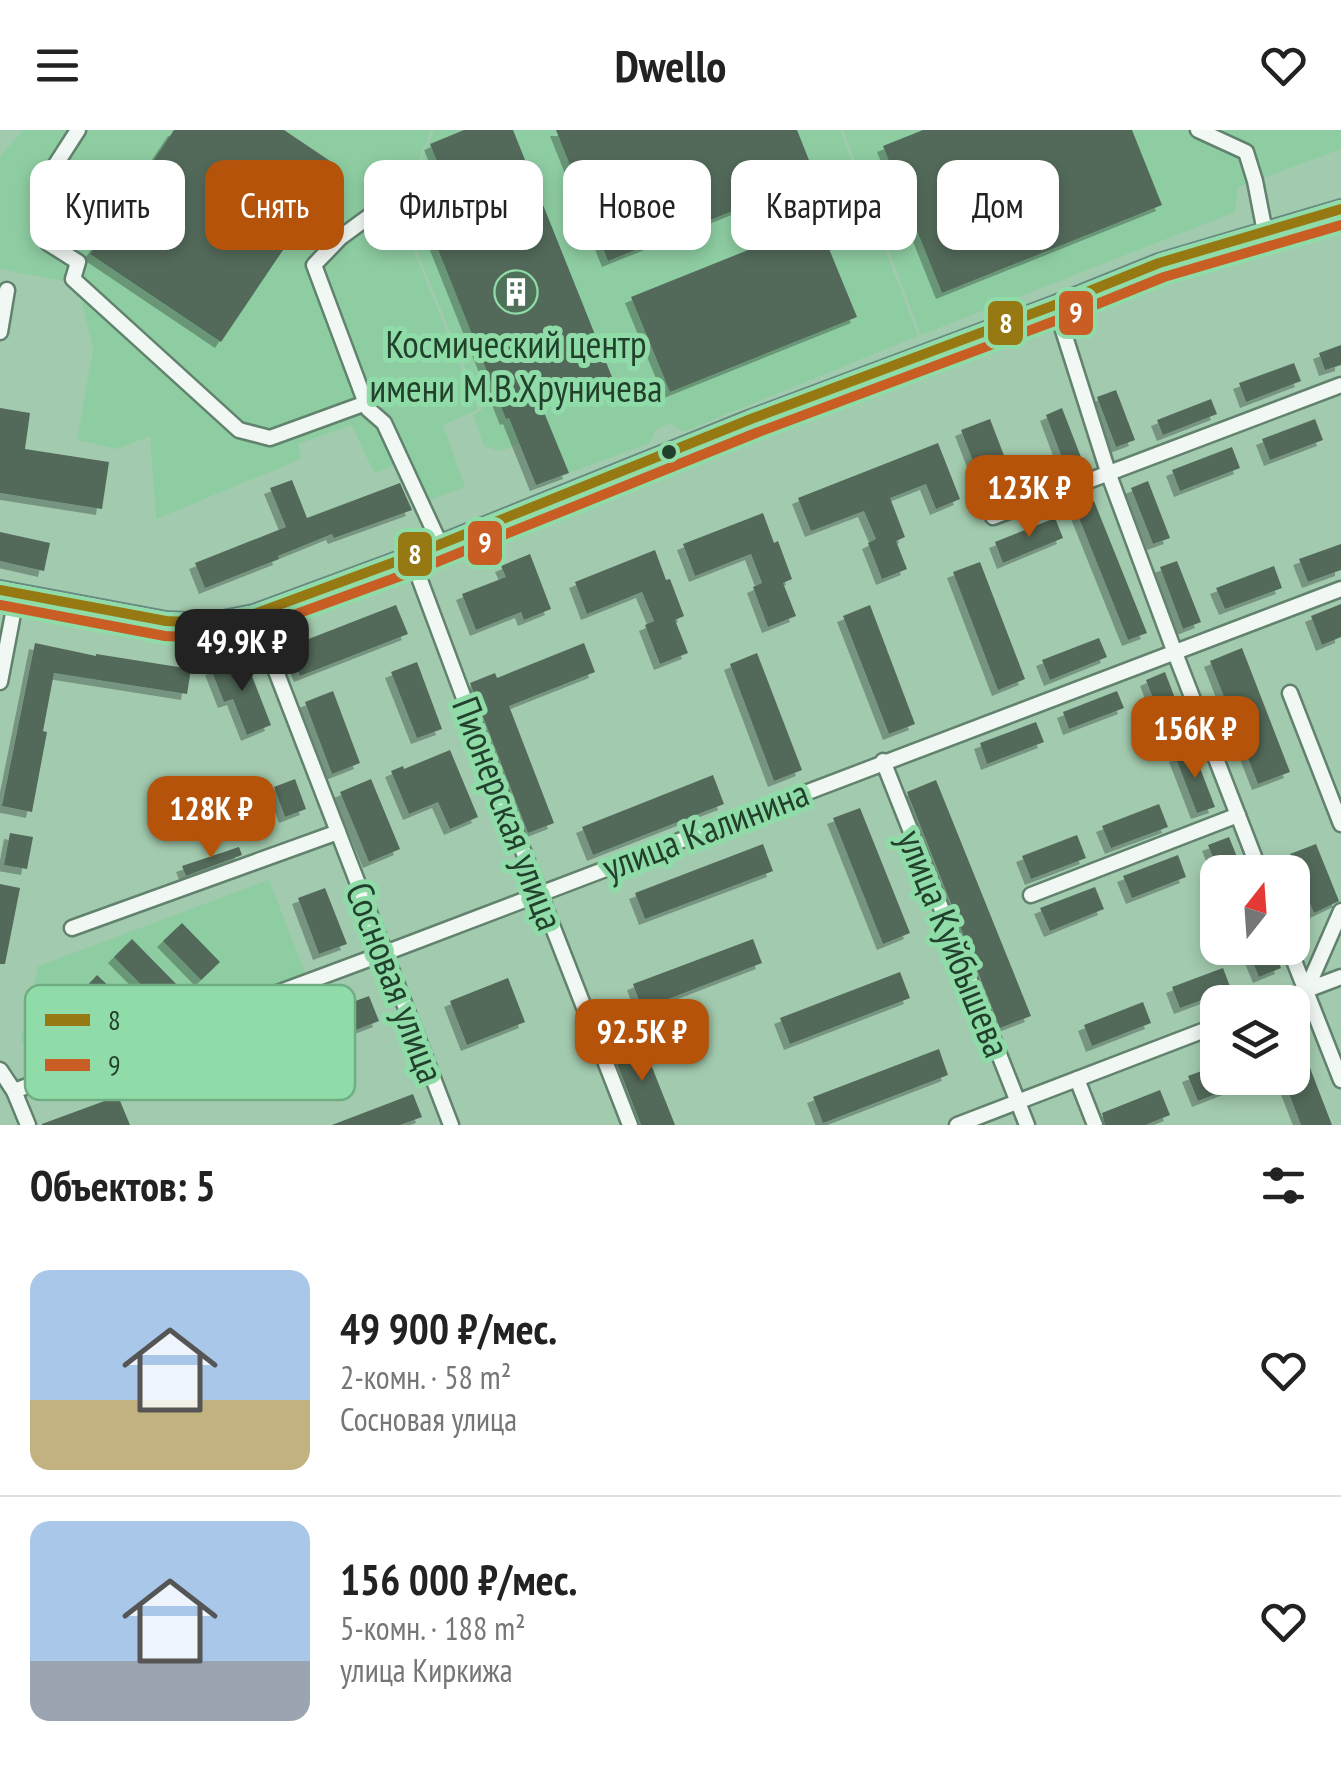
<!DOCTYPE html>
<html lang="ru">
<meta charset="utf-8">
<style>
:root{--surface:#fff;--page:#f6f6f6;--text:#222;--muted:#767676;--line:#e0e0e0;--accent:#b45309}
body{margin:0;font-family:"PT Sans Narrow",sans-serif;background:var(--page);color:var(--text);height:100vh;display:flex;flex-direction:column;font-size:38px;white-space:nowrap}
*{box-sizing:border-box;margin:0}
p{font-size:32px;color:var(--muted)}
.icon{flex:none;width:55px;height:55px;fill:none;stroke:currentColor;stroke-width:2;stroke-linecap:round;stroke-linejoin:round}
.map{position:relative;height:995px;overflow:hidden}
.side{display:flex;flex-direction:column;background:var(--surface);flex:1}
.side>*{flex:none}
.hud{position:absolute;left:30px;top:30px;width:1282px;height:90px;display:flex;gap:20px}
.needle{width:65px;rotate:17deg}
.tools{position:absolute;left:1200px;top:725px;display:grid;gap:20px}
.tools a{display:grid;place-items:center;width:110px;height:110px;border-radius:20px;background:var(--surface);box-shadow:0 5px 15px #0003;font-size:50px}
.price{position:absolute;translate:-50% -85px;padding:0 22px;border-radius:20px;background:var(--accent);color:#fff;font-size:32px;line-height:65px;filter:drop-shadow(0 2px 5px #0008)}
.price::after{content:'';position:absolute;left:50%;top:60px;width:30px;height:22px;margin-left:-15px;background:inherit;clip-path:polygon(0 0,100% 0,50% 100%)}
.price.current{background:#222;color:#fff}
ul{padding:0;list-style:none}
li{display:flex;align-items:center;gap:30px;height:250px;padding:0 30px}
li+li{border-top:2px solid var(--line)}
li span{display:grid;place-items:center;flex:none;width:280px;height:200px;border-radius:20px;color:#555}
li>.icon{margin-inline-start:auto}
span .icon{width:120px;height:120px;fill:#fffc;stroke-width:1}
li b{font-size:42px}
h2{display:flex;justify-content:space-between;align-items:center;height:120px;padding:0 30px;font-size:42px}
.chip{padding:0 35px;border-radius:20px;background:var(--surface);box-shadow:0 5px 15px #0003;font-size:35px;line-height:90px}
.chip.current{background:var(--accent);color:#fff}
header{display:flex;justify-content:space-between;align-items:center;height:130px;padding:0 30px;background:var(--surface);font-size:45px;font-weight:600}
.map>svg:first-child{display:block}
</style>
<header><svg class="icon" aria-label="menu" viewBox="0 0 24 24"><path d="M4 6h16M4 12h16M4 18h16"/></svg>Dwello<svg class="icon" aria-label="heart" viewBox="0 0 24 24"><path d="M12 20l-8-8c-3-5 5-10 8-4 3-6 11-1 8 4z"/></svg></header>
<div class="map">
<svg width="1341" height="995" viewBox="0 0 1341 995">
<defs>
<filter id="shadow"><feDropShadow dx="-6" dy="6" stdDeviation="0" flood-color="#0004"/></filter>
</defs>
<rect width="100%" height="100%" fill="#a2caae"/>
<!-- built -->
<g fill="#8ecda2">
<polygon points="23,0 431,0 398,82 478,279 443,295 465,357 422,373 403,331 374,343 352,295 298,314 301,329 156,389 150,306 117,319 77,310 93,219 77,154 0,139 0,27"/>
<polygon points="434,0 840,0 918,206 683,302 671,293 656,299 650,313 536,355 520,314 500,321 484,316 473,285 482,280 401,82"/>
<polygon points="843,0 1341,0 1341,19 1238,57 1235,82 921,205"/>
<polygon points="269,750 306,845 43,943 21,910 38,836"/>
</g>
<!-- building -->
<g fill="#526a5a" filter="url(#shadow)">
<polygon points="174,0 284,0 339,37 221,212 90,124"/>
<polygon points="464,0 513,0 612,247 541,275 569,343 536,355 509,288 506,289 421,77 451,65 430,14"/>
<polygon points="556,0 797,0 819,55 773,73 770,66 608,131"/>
<polygon points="923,0 1132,0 1162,75 942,163 883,16"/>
<polygon points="818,92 857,187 670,262 631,167"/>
<polygon points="1341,215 1341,235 1325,240 1319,223"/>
<polygon points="1294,233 1301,251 1246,272 1239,253"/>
<polygon points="1116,260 1135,310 1116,317 1097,267"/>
<polygon points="1211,269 1217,284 1163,305 1157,290"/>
<polygon points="0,278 30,283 25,319 109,332 102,379 0,363"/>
<polygon points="1062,278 1084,335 1067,341 1046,285"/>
<polygon points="990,289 1018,362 989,373 961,300"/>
<polygon points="1315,289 1323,310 1270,330 1262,309"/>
<polygon points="938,313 960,369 936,379 926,354 890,368 905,407 896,411 907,439 882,449 868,413 876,409 864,381 811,401 798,368"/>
<polygon points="1232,317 1240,338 1180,361 1172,340"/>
<polygon points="292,350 307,388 400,353 412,380 334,408 332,404 278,426 279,429 205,458 195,433 286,397 270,358"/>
<polygon points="1148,351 1170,408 1153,414 1131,358"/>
<polygon points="1094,371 1147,503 1128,510 1075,378"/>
<polygon points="763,383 774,413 778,411 792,449 783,453 796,486 768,497 753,457 762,453 751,424 695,446 683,414"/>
<polygon points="1055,388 1063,408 1003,433 995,412"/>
<polygon points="0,402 50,413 44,441 0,431"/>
<polygon points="1341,414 1341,440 1308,452 1299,429"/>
<polygon points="655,420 666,450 670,449 684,486 675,490 688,523 660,534 645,495 654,491 642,462 587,484 575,452"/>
<polygon points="530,424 551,479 524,490 521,482 476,500 462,464 506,447 501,436"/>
<polygon points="1177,431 1201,492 1183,499 1160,437"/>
<polygon points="980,432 1025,549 998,560 953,442"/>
<polygon points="1274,436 1282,458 1225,479 1216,458"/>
<polygon points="1341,474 1341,507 1322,515 1311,486"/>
<polygon points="396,475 408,504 300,546 288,517"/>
<polygon points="870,475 915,594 889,604 843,486"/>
<polygon points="1099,508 1107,527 1050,550 1042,530"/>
<polygon points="35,513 96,526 96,524 191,539 187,564 54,543 43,601 47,602 32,682 2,676"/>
<polygon points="584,513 595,542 509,576 554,693 528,703 470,553 495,543 497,548"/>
<polygon points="1242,518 1290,642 1258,654 1210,531"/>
<polygon points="757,523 802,640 774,651 730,534"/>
<polygon points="245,528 271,595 247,605 233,569 224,572 211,539"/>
<polygon points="417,532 442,599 417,608 391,542"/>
<polygon points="1165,542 1187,600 1168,607 1146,550"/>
<polygon points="333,561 360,633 332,644 305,572"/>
<polygon points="1117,561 1124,578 1069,599 1063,582"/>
<polygon points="1036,592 1044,612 987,634 980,613"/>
<polygon points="450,620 478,687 450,699 438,672 409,684 391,641 403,636 404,639"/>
<polygon points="1193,620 1215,677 1197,683 1175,626"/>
<polygon points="713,645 724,674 593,725 582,697"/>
<polygon points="295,649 306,679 285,687 274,657"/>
<polygon points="371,649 400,719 369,732 340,662"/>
<polygon points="936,650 1031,886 1000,898 907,662"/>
<polygon points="1159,674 1168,697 1111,718 1102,696"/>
<polygon points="860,678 910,803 883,814 833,688"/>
<polygon points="10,703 33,707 27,739 4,735"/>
<polygon points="1077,705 1086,728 1031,749 1022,726"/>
<polygon points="1229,707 1243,742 1219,742 1208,715"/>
<polygon points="763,714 773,741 645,789 635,763"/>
<polygon points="1316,714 1339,771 1314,783 1290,724"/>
<polygon points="239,717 242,725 186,746 182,736"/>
<polygon points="1178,725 1186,747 1132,768 1123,746"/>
<polygon points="0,754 20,758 5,834 0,834"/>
<polygon points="1095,757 1104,779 1050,801 1040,778"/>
<polygon points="325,758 347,814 319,824 298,768"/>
<polygon points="182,793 220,832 201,850 163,811"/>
<polygon points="132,809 184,862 166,880 114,827"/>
<polygon points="753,809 762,833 642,879 633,854"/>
<polygon points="1247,818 1273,818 1281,838 1259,847"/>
<polygon points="1223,838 1231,859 1180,878 1172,857"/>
<polygon points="900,842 910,868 790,914 780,888"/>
<polygon points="97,845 137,883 118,903 78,866"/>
<polygon points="508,848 525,892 467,915 450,871"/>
<polygon points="369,866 379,891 309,918 298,892"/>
<polygon points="1143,872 1151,893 1092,916 1084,895"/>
<polygon points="640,907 675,995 641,995 611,918"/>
<polygon points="939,919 948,945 823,993 813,967"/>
<polygon points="1305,925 1332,995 1301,995 1283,948 1292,948 1292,930"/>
<polygon points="1218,935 1218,948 1257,948 1198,971 1188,946"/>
<polygon points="1160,960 1170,985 1145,995 1105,995 1102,983"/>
<polygon points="413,964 422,987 400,995 332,995"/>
<polygon points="118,966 130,995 42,995 42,994"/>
</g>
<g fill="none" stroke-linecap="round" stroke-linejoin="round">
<defs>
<g id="minor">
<polyline points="78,0 42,56 43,85 48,113 78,132 73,149 239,300 270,308 366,273"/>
<polyline points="1198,0 1246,22 1255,51 1265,102"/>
<polyline points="400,42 382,77 341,107 314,135 368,279 384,293 440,414"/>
<polyline points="1055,175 1109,345 1175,523 1260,742"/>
<polyline points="0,202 7,160"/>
<polyline points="993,387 1341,255"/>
<polyline points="411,426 477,603 630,995"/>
<polyline points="254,484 451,995"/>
<polyline points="0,552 17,463"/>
<polyline points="1290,563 1341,694"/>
<polyline points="883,631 1027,995"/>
<polyline points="1031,765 1238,685"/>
<polyline points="72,798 338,702"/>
<polyline points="1289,818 1341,950"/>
<polyline points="1306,861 1341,781"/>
<polyline points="1275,872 1341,847"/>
<polyline points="0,940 14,961 28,995"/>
<polyline points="1077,949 1095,995"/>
<polyline points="14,961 385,823 1341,459"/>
<polyline points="957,995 1218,895"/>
</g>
<polyline id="major" points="0,460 166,491 208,493 254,484 411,426 751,289 1055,175 1159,133 1341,79"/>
</defs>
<!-- minor casing -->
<use href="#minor" stroke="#61826d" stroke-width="19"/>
<!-- major casing -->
<use href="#major" stroke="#668c81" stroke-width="22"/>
<!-- minor -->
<use href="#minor" stroke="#f1f7f3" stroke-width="14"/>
<!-- major -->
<use href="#major" stroke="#cadad8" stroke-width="18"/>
<defs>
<polyline id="bus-1" points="0,460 166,491 208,493 254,484 411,426 751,289 1055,175 1159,133 1341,79"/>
<polyline id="bus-2" points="0,475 165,506 209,508 258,498 417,440 756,303 1060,189 1164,147 1341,95"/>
</defs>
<!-- bus-1 casing -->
<use href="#bus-1" stroke="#90dca8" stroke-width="18"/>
<!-- bus-2 casing -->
<use href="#bus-2" stroke="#90dca8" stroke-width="18"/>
<!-- bus-1 -->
<use href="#bus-1" stroke="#977914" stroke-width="10"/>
<!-- bus-2 -->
<use href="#bus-2" stroke="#c85e24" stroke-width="10"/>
</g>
<!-- icons -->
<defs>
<symbol id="building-disc" viewBox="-11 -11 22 22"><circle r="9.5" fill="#4f715a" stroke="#90dca8"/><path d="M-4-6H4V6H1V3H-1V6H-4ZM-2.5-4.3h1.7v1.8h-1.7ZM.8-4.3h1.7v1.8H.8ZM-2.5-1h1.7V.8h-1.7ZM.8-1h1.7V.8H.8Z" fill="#fff"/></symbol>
</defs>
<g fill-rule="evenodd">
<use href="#building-disc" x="491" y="137" width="50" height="50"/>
</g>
<!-- markers -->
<circle fill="#22412c" stroke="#90dca8" stroke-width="4" cx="669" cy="322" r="9"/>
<g text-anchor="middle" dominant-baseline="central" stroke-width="10" stroke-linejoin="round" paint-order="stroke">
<!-- poi labels -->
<g font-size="38" fill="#22412c" stroke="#90dca8">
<text x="516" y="213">Космический центр<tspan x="516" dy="44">имени М.В.Хруничева</tspan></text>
</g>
<!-- street labels -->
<g font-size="38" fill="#22412c" stroke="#90dca8">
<text transform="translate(509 683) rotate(69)">Пионерская улица</text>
<text transform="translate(705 699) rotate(-21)">улица Калинина</text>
<text transform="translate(955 813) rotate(68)">улица Куйбышева</text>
<text transform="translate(396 852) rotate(69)">Сосновая улица</text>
</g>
</g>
<!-- legend -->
<rect x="25" y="855" width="330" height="115" rx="15" fill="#90dca8" stroke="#6fae83" stroke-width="2.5"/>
<rect x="45" y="884" width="45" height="12" fill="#977914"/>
<rect x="45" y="929" width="45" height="12" fill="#c85e24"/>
<g font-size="28" fill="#22412c">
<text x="108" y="900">8</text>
<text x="108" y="945">9</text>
</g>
<g stroke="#90dca8" stroke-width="4">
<rect x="1057" y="159" width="38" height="48" rx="10" fill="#c85e24"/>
<rect x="986" y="169" width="39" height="48" rx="10" fill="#977914"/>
<rect x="466" y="389" width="38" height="48" rx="10" fill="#c85e24"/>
<rect x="396" y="400" width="38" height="48" rx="10" fill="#977914"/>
</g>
<g font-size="28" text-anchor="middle" font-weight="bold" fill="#fff">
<text x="1076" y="192">9</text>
<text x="1006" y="203">8</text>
<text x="485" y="422">9</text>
<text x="415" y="434">8</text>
</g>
</svg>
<div class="tools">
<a><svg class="needle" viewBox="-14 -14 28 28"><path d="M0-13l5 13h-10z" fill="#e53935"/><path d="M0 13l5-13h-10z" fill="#767676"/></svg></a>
<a><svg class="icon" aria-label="layers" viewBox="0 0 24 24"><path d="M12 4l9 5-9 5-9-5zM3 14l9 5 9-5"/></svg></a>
</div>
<b class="price" style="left:1029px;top:410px">123K ₽</b>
<b class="price current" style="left:242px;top:564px">49.9K ₽</b>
<b class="price" style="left:1195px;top:651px">156K ₽</b>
<b class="price" style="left:211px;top:731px">128K ₽</b>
<b class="price" style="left:642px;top:954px">92.5K ₽</b>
<div class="hud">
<a class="chip">Купить</a>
<a class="chip current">Снять</a>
<a class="chip">Фильтры</a>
<a class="chip">Новое</a>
<a class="chip">Квартира</a>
<a class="chip">Дом</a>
</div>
</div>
<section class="side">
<h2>Объектов: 5<svg class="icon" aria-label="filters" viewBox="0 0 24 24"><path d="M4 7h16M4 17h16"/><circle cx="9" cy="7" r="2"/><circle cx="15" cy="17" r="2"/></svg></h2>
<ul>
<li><span style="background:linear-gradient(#a9c7e8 65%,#c2b280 0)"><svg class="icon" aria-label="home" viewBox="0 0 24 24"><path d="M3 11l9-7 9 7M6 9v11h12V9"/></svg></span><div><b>49 900 ₽/мес.</b><p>2-комн. · 58 m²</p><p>Сосновая улица</p></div><svg class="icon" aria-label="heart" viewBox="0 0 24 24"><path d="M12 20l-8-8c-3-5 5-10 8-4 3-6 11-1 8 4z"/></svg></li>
<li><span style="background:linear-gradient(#a9c7e8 70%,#9aa5b1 0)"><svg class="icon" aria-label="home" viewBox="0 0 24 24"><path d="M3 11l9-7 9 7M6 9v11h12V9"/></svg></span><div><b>156 000 ₽/мес.</b><p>5-комн. · 188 m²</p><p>улица Киркижа</p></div><svg class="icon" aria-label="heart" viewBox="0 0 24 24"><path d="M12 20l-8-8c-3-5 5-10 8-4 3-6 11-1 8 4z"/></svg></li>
</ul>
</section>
